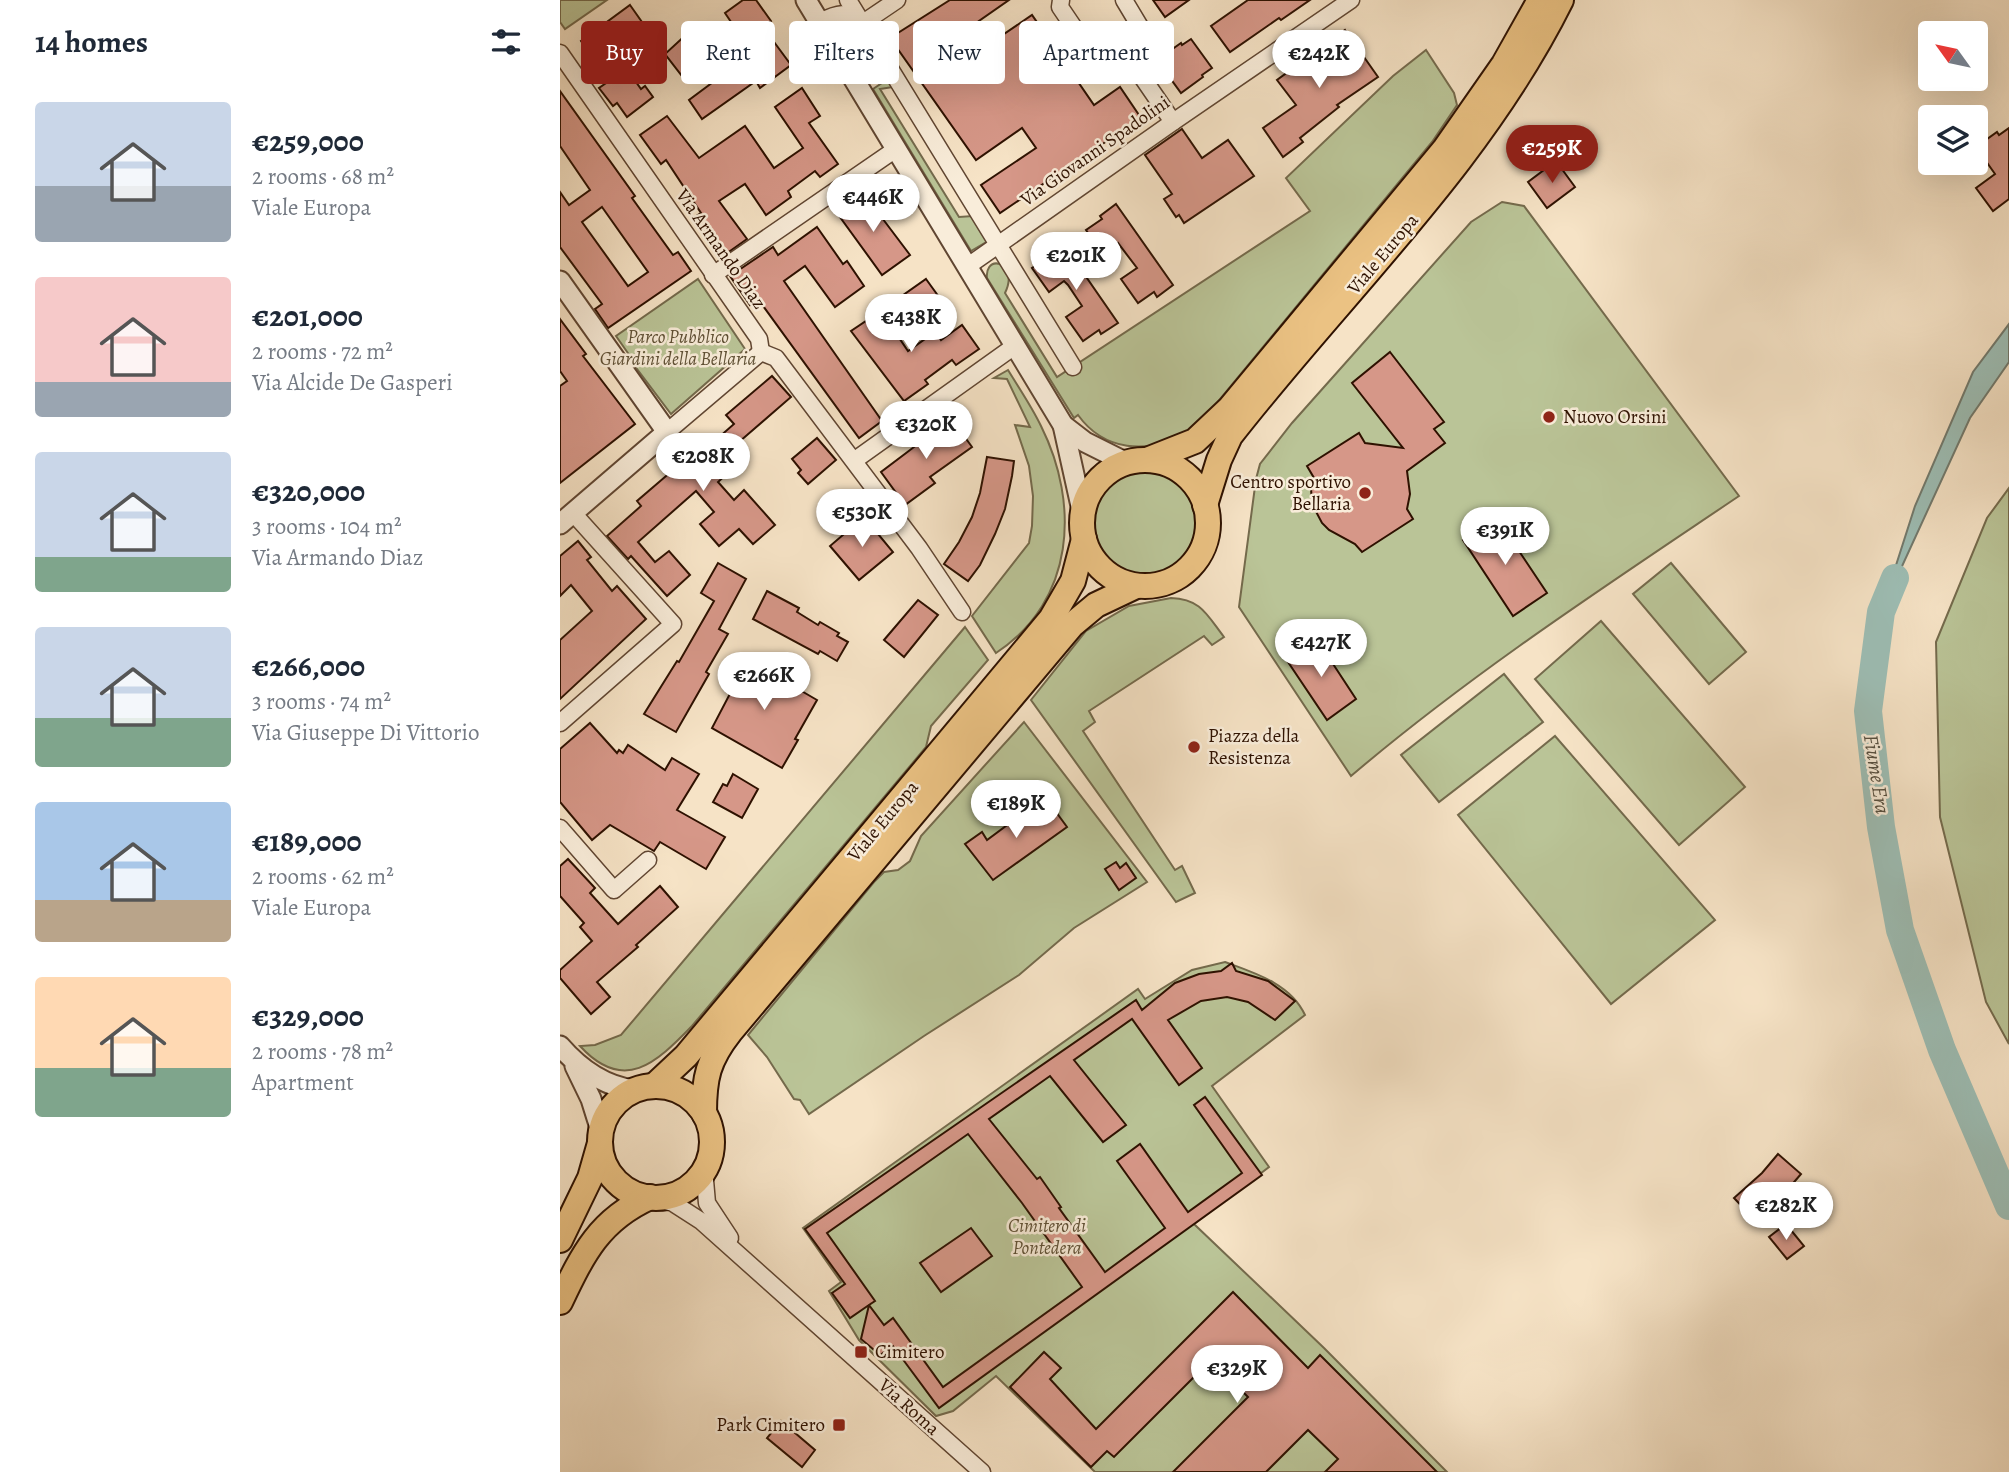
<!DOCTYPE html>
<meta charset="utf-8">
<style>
:root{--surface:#fff;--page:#f6f6f7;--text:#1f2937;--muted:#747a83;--accent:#8f2418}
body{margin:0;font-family:Alegreya,serif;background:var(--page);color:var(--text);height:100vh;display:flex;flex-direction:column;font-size:26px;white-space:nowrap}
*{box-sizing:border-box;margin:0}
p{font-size:23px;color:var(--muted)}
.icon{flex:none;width:38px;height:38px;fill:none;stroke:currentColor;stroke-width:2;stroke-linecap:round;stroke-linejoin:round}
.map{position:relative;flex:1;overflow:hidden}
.sheet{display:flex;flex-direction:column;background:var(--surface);width:560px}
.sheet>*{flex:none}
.banner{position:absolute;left:21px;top:21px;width:665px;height:63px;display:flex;gap:14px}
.needle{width:46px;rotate:303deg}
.fabs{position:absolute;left:1358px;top:21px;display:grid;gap:14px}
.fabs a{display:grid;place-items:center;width:70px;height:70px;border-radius:7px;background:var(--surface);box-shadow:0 7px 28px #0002;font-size:35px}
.price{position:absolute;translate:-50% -60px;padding:0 16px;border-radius:24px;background:#fff;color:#222;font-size:23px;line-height:46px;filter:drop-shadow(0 2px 4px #0008)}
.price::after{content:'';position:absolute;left:50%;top:42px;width:21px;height:16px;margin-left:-10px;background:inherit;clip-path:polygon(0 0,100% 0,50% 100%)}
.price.active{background:var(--accent);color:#fff}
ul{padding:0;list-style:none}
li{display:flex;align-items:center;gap:21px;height:175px;padding:0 35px}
li span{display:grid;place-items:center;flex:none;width:196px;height:140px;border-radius:7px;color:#555}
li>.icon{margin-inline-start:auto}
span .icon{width:84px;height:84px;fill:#fffc;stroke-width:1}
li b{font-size:30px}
h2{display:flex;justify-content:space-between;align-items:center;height:84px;padding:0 35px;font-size:30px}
.tag{padding:0 24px;border-radius:7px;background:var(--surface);box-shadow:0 7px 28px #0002;font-size:24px;line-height:63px}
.tag.active{background:var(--accent);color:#fff}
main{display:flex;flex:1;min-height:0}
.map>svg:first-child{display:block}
</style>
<main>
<section class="sheet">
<h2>14 homes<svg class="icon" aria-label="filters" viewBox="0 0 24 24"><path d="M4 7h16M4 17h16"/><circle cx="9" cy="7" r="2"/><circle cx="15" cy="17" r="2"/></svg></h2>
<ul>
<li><span style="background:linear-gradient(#c9d6e8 60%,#9aa5b1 0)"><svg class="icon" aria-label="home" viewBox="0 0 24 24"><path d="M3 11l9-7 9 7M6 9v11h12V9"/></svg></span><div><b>€259,000</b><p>2 rooms · 68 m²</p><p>Viale Europa</p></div></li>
<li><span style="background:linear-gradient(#f6c9c9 75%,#9aa5b1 0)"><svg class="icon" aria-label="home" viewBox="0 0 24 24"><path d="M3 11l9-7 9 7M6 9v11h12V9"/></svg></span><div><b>€201,000</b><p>2 rooms · 72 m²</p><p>Via Alcide De Gasperi</p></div></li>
<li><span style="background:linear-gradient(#c9d6e8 75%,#7fa58c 0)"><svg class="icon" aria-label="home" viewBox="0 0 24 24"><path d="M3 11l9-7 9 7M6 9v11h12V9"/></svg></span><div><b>€320,000</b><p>3 rooms · 104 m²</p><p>Via Armando Diaz</p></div></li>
<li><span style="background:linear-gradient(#c9d6e8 65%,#7fa58c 0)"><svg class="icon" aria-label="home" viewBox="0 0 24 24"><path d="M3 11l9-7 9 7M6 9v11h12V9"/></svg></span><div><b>€266,000</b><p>3 rooms · 74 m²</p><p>Via Giuseppe Di Vittorio</p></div></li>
<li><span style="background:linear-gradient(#a9c7e8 70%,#b9a48a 0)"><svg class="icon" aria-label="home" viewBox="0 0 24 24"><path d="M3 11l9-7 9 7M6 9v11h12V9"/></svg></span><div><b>€189,000</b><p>2 rooms · 62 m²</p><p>Viale Europa</p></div></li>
<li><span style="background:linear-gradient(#ffd9b3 65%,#7fa58c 0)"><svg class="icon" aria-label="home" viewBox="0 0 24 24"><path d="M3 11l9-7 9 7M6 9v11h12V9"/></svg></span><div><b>€329,000</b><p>2 rooms · 78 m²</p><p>Apartment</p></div></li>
</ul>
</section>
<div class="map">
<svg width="1449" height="1472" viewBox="0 0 1449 1472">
<rect width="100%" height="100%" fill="#f6e3c6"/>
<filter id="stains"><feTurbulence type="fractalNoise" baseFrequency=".00286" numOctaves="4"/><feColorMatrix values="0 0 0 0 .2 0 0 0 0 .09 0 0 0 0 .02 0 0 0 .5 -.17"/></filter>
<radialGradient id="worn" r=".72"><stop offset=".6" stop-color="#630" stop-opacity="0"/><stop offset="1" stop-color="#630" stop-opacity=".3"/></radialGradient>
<!-- green -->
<g fill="#bac497" stroke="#746a4c" stroke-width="2">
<polygon points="0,0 47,0 5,29 0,22"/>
<path d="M 280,21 L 287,21 C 298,29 298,31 293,44 L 286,46 L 275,28 Z"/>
<path d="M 866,50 L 894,93 L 897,105 L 872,142 L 647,415 C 640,421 633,429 625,433 C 587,455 544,451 518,415 L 514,418 L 427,278 C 426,270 430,261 440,264 C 450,274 451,280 445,293 L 497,377 L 750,211 L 726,178 L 833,76 Z"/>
<polygon points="310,52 323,71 308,80 297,64"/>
<polygon points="328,79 333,87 320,89 399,217 413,216 428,241 411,251 313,89"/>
<path d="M 942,202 L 964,206 L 1179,496 C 1047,585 912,673 791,776 L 679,607 L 696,479 L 700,464 L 732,423 L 911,222 Z"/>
<polygon points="138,279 185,349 111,414 68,357 70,356 56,336"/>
<path d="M 448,370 C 459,388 472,407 481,426 C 520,504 515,601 436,653 L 412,616 L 469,543 L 472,526 L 473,496 L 469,466 L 455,425 L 470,427 L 447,379 L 434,378 Z"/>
<circle cx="584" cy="523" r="53"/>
<polygon points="1449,488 1449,1044 1426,1002 1380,817 1376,642 1427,518"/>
<polygon points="1111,563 1186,652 1149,684 1073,594"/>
<path d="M 611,598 C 641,599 647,615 664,637 L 652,645 L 644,636 L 529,711 L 535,722 L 523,731 L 615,870 L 622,866 L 635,893 L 616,902 L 471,700 L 526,631 L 569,606 Z"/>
<polygon points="1041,621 1185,787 1119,845 975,679"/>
<path d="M 405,627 L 428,660 L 371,726 L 366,747 L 132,1026 C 96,1063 64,1094 20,1046 L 35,1045 L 61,1035 Z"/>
<polygon points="944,674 983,722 879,802 841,755"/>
<polygon points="464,722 587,882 514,928 459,975 364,1036 249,1114 240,1100 234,1099 207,1057 188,1035 314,882 324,872 338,870 350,861 361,836"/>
<polygon points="995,736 1155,920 1051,1004 898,815"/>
<path d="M 665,962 C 695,973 731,984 745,1015 L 652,1086 L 709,1167 L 634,1224 L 764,1348 L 887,1472 L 535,1472 L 436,1376 L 393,1411 L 376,1416 L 299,1340 L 269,1291 L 281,1282 L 243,1228 L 578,989 L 585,999 L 632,970 Z"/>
</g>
<!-- water -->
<polygon fill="#9dbeb5" stroke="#71796d" stroke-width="2" points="1449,324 1449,362 1410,418 1321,612 1355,506 1413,372"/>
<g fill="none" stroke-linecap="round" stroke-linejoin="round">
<!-- river -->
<polyline stroke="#9dbeb5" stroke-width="28" points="1335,578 1321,612 1308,711 1321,827 1340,930 1382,1050 1449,1206"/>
</g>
<!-- building -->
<g fill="#d69788" stroke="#2e1100" stroke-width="2" fill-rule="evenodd">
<polygon points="183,0 196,0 211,21 203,27 231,65 200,88 196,81 142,119 129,100 192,53 165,13"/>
<polygon points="390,0 449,0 396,37 410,57 472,15 534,105 560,87 581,118 440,213 421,185 476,148 462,128 416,160 330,38"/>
<polygon points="593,0 629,0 605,17"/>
<polygon points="688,0 750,0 721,20 719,18 670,52 651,26"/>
<polygon points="70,5 89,32 57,55 81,89 85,86 93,97 67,117 57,103 53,106 39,88 49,81 21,41"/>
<polygon points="785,30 818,77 777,105 779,107 740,138 743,142 723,157 703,128 736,105 717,80"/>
<polygon points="129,32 145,53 134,62 136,65 122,76 105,54"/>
<polygon points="631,39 652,68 642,75 643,77 621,93 597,60 621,43 622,45"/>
<polygon points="242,88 260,116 249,123 278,164 260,177 255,171 228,191 231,197 206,215 185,184 159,201 187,239 163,256 136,216 141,213 106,160 101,164 80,135 107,116 139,158 185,126 214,168 243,148 215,107"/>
<path d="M 0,91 L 75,196 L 72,198 L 113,255 L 118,252 L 131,271 L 48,328 L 35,309 L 42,304 L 0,247 L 0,192 L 9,205 L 30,190 L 0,146 ZM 42,207 L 88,272 L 68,286 L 22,222 Z"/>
<polygon points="1449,128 1449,199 1433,211 1416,188 1435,174 1416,147 1437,132 1439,135"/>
<polygon points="622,129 642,158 668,140 694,176 624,223 619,215 616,217 604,199 612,194 585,155"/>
<polygon points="996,161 1015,187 987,208 968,182"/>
<polygon points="304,194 350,255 322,275 277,213"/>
<polygon points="556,204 613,285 597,297 594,292 578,303 561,279 577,268 558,243 543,254 526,230 542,219 540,216"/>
<polygon points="257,227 283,264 287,261 304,286 275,307 245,266 224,281 322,421 299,438 198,299 190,305 170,276 213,247 218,255"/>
<polygon points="502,242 558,323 541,334 539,330 523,341 506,317 522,306 508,285 504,281 489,292 472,268 488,257 486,253"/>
<polygon points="366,279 384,304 358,323 339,298"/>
<polygon points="321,311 348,351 375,332 381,340 402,325 419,349 396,365 392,360 365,380 368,384 344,401 291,331"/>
<polygon points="0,319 26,354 23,356 75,424 0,483 0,386 7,381 0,371"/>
<polygon points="830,352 884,422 874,429 885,443 847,471 850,494 847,509 853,519 802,552 795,544 769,530 762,523 752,504 751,488 754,478 747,466 799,433 805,443 843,448 792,383"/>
<polygon points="212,376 231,397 172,448 182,460 158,482 174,500 184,490 215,525 193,544 179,529 159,546 140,524 154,512 136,491 78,542 95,562 109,551 130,575 107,596 71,556 68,559 47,536 81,506 77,501 120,464 124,468 174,424 166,415"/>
<polygon points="391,418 412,447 370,477 375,483 345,505 321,472 358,444 357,442"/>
<polygon points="257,438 276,460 248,484 238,473 241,470 232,459"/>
<polygon points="427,457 454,461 452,476 445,509 435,534 420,565 408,581 384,564 399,542 412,517 420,493"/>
<polygon points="304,517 333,552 299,580 270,546"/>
<polygon points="937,518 987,593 953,616 903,540"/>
<polygon points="18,541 31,557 27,560 52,591 57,586 86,619 0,699 0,640 32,611 11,585 0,596 0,556"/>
<polygon points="158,563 186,579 159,629 168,634 146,672 149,674 116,732 84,714 117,661 119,662 154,601 141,593"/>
<polygon points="207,591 239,608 237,612 258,625 260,622 279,633 277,636 288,642 277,661 260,651 258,654 193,619"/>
<polygon points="358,600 378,615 344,657 324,640"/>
<polygon points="756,638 796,699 767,720 726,659"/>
<polygon points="188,655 217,671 214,675 257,700 235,739 238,740 222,768 152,728 173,688 169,686"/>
<polygon points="30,723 57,753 59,750 63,753 68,745 105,770 112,758 139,774 117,810 165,837 146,869 100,842 94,851 50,825 32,840 0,802 0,749"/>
<polygon points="173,774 198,789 182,818 153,802 163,784 167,786"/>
<polygon points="488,801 507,827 433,880 405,844 422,832 427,840 466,811 469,815"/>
<polygon points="8,859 35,888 30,893 58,924 100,886 118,907 76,945 78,947 37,982 50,997 31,1014 0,978 0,970 32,941 20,927 24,923 0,896 0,866"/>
<polygon points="556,862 560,868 566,863 576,878 559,890 545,869"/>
<path d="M 672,963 L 676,971 L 708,981 L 735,1001 L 715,1020 L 688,1002 L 667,997 L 641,1001 L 608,1020 L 642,1068 L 619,1085 L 572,1019 L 514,1060 L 566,1125 L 543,1142 L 490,1076 L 429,1119 L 477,1179 L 480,1177 L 501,1207 L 499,1208 L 545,1272 L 605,1228 L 557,1161 L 580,1144 L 628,1212 L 682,1173 L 634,1105 L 645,1097 L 702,1175 L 379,1408 L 333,1346 L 320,1355 L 301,1339 L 309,1305 L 290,1318 L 272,1293 L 285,1284 L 245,1229 L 576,1000 L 582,1010 L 615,983 L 639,974 L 661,971 ZM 408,1134 L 462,1203 L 522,1287 L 383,1387 L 333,1318 L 324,1325 L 309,1305 L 315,1301 L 267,1233 Z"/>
<polygon points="1218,1154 1241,1174 1223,1195 1218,1191 1192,1217 1174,1198 1202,1173"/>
<polygon points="1226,1224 1244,1246 1227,1259 1209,1237"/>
<polygon points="411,1228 432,1256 381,1292 360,1263"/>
<polygon points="673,1292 748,1368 760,1355 877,1472 765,1472 778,1459 748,1430 706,1472 613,1472 688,1397 651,1360 554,1457 547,1451 531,1467 450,1387 484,1352 501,1368 490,1379 536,1429"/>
<polygon points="221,1421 255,1450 242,1467 207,1438"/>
</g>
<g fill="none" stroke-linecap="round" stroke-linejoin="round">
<defs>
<g id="minor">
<polyline points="288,0 513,367"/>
<polyline points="501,0 500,7 538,63 548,66 567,55 613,122"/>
<polyline points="564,0 585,35 583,42 567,55"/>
<path d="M 260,22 C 277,13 287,10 303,23 C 308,42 298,51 283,60"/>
<polyline points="303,23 337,0"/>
<polyline points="0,53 199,339 201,352"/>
<polyline points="408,266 613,122 791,0"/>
<polyline points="153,275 336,149"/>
<polyline points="201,352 216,358 359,548 402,612"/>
<polyline points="107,432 201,352"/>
<polyline points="295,460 456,345"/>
<polyline points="0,723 113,624 13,513"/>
<polyline points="0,828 54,890 88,860"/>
<polyline points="144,1169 147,1203 170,1238"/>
<polyline points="96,1198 113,1203 141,1221 422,1472"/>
</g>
<g id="tertiary">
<polyline points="246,0 503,425 523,515"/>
<polyline points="0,281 107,432 0,524"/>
<polyline points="503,425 525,442 567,463"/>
<path d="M 0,1046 C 20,1069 43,1086 74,1090"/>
<polyline points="15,1066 31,1099 41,1131"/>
</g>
<g id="primary">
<polyline points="587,460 635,441 670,408 884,150 944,64 980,0"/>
<circle cx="585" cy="523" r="63"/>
<path d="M 645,505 L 659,460 L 670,436 C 782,292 919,165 1001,0"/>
<polyline points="94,1086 126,1056 491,619 513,581 524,539"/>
<circle cx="96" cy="1142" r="56"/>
<path d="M 144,1113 C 144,1078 148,1060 170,1032 L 512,625 L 536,605 L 576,586"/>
<polyline points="0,1240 30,1178 40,1143"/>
<path d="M 0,1302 C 23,1254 39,1220 90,1197"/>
</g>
</defs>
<!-- minor casing -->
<use href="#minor" stroke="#604632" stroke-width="19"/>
<!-- tertiary casing -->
<use href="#tertiary" stroke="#604632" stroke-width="23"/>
<!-- primary casing -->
<use href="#primary" stroke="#2e1100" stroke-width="28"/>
<!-- minor -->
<use href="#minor" stroke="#f9edda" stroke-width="16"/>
<!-- tertiary -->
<use href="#tertiary" stroke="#f9edda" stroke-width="19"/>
<!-- primary -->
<use href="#primary" stroke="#ebc283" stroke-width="24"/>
</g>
<!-- markers -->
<g fill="#8f2418" stroke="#f9edda" stroke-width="2.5">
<circle cx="989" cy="417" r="7"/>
<circle cx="805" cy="493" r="7"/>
<circle cx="634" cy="747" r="7"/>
<rect x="294" y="1345" width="14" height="14" rx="3.5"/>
<rect x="272" y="1418" width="14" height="14" rx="3.5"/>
</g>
<g text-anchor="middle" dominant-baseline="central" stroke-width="5" stroke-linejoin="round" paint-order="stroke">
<!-- street labels -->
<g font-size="19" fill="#2e1100" stroke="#f9edda">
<text transform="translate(535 151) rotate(-35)">Via Giovanni Spadolini</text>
<text transform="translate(161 249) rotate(55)">Via Armando Diaz</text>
<text transform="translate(823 254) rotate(-50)">Viale Europa</text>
<text transform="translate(323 821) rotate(-50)">Viale Europa</text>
<text transform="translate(349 1407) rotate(42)">Via Roma</text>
</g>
<!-- park labels -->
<g font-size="19" font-style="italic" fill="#5f5035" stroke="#f9edda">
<text x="118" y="337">Parco Pubblico<tspan x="118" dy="22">Giardini della Bellaria</tspan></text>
<text x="487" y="1226">Cimitero di<tspan x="487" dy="22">Pontedera</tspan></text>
</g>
<!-- poi labels -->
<g font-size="19" fill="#2e1100" stroke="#f9edda" text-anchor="start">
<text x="1003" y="417">Nuovo Orsini</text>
<text x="791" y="482" text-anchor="end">Centro sportivo<tspan x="791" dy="22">Bellaria</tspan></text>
<text x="648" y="736">Piazza della<tspan x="648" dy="22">Resistenza</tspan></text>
<text x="315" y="1352">Cimitero</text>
<text x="265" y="1425" text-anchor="end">Park Cimitero</text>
</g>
<!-- water labels -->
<g font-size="21" font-style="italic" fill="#554e3f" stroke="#f9edda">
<text transform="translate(1317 774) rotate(81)">Fiume Era</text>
</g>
</g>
<rect width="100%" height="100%" filter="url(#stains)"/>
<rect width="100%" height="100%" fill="url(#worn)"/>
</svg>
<div class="fabs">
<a><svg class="needle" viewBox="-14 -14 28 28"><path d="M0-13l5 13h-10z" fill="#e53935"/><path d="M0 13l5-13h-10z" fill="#747a83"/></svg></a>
<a><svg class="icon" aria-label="layers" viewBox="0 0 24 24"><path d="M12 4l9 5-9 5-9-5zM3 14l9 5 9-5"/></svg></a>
</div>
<b class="price" style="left:759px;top:90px">€242K</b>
<b class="price active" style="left:992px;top:185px">€259K</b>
<b class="price" style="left:313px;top:234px">€446K</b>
<b class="price" style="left:516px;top:292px">€201K</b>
<b class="price" style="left:351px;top:354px">€438K</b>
<b class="price" style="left:366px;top:461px">€320K</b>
<b class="price" style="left:143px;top:493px">€208K</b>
<b class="price" style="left:302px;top:549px">€530K</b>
<b class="price" style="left:945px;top:567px">€391K</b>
<b class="price" style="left:761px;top:679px">€427K</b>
<b class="price" style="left:204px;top:712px">€266K</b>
<b class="price" style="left:456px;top:840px">€189K</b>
<b class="price" style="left:1226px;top:1242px">€282K</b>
<b class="price" style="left:677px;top:1405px">€329K</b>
<div class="banner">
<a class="tag active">Buy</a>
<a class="tag">Rent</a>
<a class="tag">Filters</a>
<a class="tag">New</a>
<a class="tag">Apartment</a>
</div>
</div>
</main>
